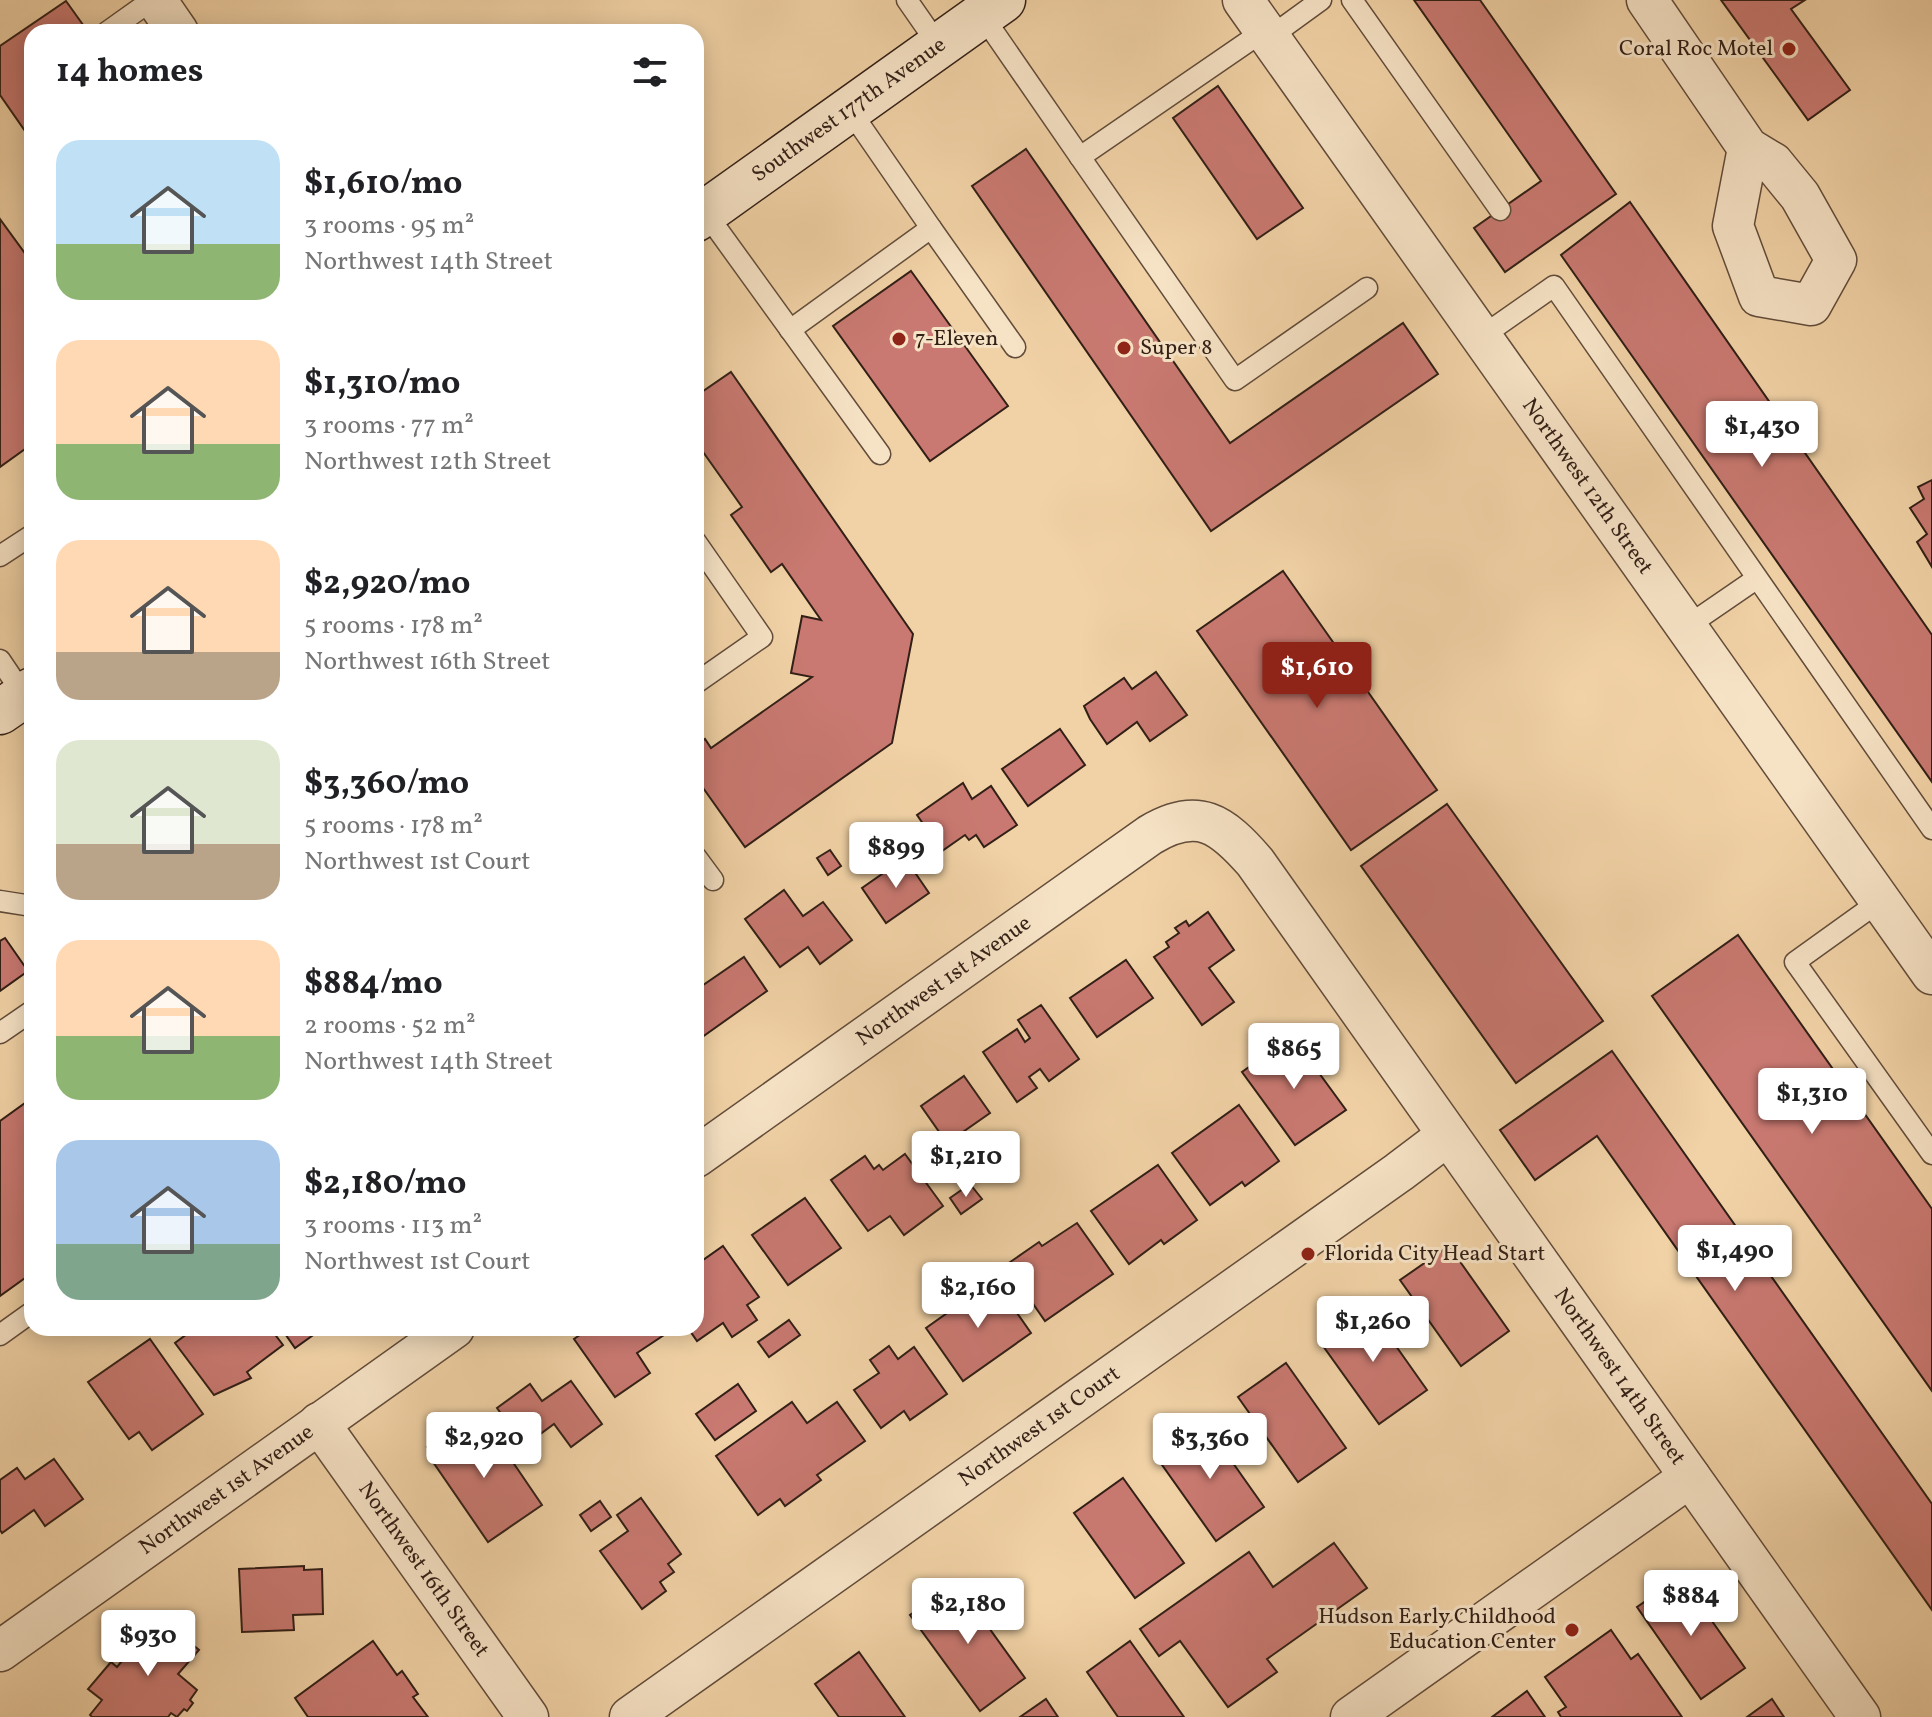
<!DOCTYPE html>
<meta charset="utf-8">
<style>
:root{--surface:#fff;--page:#f6f6f6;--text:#202124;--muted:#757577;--accent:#8f2418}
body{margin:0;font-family:Vollkorn,serif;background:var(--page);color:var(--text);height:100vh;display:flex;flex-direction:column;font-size:30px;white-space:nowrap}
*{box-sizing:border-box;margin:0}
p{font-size:26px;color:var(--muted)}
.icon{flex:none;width:44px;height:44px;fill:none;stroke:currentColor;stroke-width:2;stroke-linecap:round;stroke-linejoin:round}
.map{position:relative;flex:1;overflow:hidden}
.details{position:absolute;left:24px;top:24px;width:680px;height:1312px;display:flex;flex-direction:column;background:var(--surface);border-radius:24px;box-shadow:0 4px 20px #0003}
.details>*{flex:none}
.price{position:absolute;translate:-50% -68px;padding:0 18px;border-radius:8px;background:#fff;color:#222;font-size:26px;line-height:52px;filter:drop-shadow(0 2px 4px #0008)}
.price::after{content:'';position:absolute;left:50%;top:48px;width:24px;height:18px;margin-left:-12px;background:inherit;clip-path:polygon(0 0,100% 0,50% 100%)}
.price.current{background:var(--accent);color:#fff}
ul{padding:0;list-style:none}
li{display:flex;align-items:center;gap:24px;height:200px;padding:0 32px}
li span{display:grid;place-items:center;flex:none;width:224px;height:160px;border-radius:24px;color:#555}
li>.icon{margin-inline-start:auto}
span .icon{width:96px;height:96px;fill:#fffc;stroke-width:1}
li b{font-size:34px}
h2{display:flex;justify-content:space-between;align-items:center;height:96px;padding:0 32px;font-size:34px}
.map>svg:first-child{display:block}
</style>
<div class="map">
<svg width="1932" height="1717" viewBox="0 0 1932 1717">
<rect width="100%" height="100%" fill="#f1d2a6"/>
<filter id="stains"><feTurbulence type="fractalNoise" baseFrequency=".0025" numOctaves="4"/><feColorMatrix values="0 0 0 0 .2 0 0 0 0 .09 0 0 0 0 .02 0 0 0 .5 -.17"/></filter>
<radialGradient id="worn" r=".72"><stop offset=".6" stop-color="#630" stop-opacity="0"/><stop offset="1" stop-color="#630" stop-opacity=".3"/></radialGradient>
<!-- building -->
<g fill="#c97971" stroke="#321f16" stroke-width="2">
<polygon points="1414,0 1480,0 1616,194 1505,272 1474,228 1541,181"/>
<polygon points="1721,0 1805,0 1791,9 1850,90 1808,120"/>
<polygon points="66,1 86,29 82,32 32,32 32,141 0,95 0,46"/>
<polygon points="1218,86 1303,208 1257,239 1173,118"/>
<polygon points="1026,149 1230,443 1403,323 1438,374 1211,531 972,186"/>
<polygon points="1630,202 1932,635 1932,782 1561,255"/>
<polygon points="0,219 32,263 32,444 0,467"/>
<polygon points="911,271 1008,406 930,461 833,326"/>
<polygon points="731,372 913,634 892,743 745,847 701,785 696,788 696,745 705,739 711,748 812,677 791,673 802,616 821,620 782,564 771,572 731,515 742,507 696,442 696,396"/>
<polygon points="1932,480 1932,567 1917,542 1927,534 1910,508 1924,499 1918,487"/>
<polygon points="1283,571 1437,790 1351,850 1197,631"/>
<polygon points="1156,672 1187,715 1150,741 1137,722 1107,744 1090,719 1084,706 1124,678 1132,689"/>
<polygon points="1060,729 1085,765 1028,806 1002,769"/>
<polygon points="963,783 972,799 991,786 1017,825 984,847 976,835 969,840 965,835 942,851 917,815"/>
<polygon points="1447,804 1603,1021 1516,1083 1361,866"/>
<polygon points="830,850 841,866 828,875 817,858"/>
<polygon points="905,858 929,893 886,923 862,888"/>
<polygon points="784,890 803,916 823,902 852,940 820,964 808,947 780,967 745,919"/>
<polygon points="1208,912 1234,950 1209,968 1234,1002 1202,1025 1154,957 1169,947 1166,942 1179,933 1175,928 1186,921 1189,926"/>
<polygon points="1738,935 1932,1209 1932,1391 1652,996"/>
<polygon points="5,938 28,971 0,991 0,941"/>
<polygon points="744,957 767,991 698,1040 696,1036 696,990"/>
<polygon points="1126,960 1153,998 1097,1037 1070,998"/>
<polygon points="1041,1005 1079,1059 1049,1081 1040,1069 1029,1077 1037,1088 1017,1102 983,1052 1017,1029 1025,1042 1030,1038 1018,1020"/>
<polygon points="1292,1036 1346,1110 1295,1145 1242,1072"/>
<polygon points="1612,1051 1932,1504 1932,1610 1597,1136 1535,1180 1500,1130"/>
<polygon points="964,1076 990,1113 947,1143 921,1106"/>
<polygon points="32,1098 32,1273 0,1296 0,1121"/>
<polygon points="1239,1105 1279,1161 1245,1186 1242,1182 1210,1205 1172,1153"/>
<polygon points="905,1154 943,1206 904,1235 890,1216 868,1231 831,1180 865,1156 874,1169 879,1165 883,1170"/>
<polygon points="1158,1165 1197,1220 1164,1244 1161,1240 1129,1264 1091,1211"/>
<polygon points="970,1184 982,1199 961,1214 950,1198"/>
<polygon points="805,1198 841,1248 788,1285 752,1235"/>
<polygon points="1077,1223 1113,1274 1045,1321 1006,1265 1039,1242 1042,1246"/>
<polygon points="723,1246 759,1297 747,1305 757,1320 732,1337 723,1323 697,1341 688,1328 696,1328 696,1265"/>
<polygon points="1449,1246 1509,1331 1461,1366 1400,1280"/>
<polygon points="994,1280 1031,1333 963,1381 926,1328"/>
<polygon points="1367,1305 1427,1390 1379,1424 1318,1339"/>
<polygon points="789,1320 800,1335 769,1357 758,1342"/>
<polygon points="195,1328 270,1328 283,1345 247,1372 251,1378 214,1395 175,1343"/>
<polygon points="281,1328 323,1328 295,1348"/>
<polygon points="590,1328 659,1328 664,1335 637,1353 650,1373 615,1397 574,1339"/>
<polygon points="150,1339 203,1414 152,1450 139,1432 129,1439 88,1382"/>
<polygon points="889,1346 898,1359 914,1347 947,1394 910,1420 904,1411 881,1428 854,1390 879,1373 870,1360"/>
<polygon points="1286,1363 1346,1448 1298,1482 1238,1397"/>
<polygon points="571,1381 602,1424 571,1447 554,1424 524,1446 497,1408 530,1384 542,1401"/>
<polygon points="738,1384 756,1411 715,1440 696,1414"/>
<polygon points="792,1402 807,1423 837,1402 865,1441 817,1475 821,1480 785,1506 780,1499 758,1515 716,1456"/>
<polygon points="464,1422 479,1444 493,1433 542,1505 488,1542 433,1462 436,1460 427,1447"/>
<polygon points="1204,1422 1264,1507 1216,1541 1155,1455"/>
<polygon points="54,1459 83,1499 45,1526 34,1510 2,1533 0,1530 0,1480 17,1468 25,1479"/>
<polygon points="1123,1478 1184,1563 1135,1598 1074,1513"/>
<polygon points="641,1498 681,1554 668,1564 674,1572 660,1582 666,1591 642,1609 600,1551 628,1531 617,1515"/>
<polygon points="600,1501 611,1517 591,1531 580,1515"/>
<polygon points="1334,1543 1367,1588 1267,1659 1277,1672 1228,1707 1180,1641 1159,1656 1140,1629 1249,1552 1273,1587"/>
<polygon points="304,1566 304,1570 322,1569 323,1614 293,1615 294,1630 242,1632 239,1569"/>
<polygon points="1681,1577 1745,1668 1701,1699 1637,1607"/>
<polygon points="956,1582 1025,1678 980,1711 910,1615"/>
<polygon points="158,1617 199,1650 178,1674 197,1690 190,1700 193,1703 187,1711 184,1709 177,1717 171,1713 168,1717 92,1717 90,1715 102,1700 88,1689 111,1662 117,1667"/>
<polygon points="1611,1630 1631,1659 1638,1654 1682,1717 1561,1717 1558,1712 1566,1707 1545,1677"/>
<polygon points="373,1641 397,1675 402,1671 418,1694 413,1697 428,1717 308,1717 295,1698"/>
<polygon points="1130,1641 1184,1717 1118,1717 1087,1672"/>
<polygon points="859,1652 905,1717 839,1717 815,1684"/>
<polygon points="1527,1691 1545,1717 1492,1717"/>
<polygon points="1046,1699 1058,1717 1020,1717"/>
<polygon points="1772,1699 1784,1717 1747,1717"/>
</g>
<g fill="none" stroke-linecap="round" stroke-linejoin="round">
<defs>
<g id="lane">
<polyline points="907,0 939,46"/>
<polyline points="1352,0 1500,210"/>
<polyline points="982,15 1080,157"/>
<polyline points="1265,30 1080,157 1235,380 1367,288"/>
<polyline points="107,32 152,0"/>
<polyline points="1270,37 1321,0"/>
<polyline points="705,212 880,454"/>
<polyline points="931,228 1015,347"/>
<polyline points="790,330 931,228 849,109"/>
<polyline points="1481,337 1554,286 1932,829"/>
<polyline points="696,542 762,637 696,683"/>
<polyline points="0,556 32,535"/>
<polyline points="1686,627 1756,579"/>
<polyline points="0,660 27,700"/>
<polyline points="696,857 713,880"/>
<polyline points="0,901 32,906"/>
<polyline points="1880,901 1795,962 1932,1154"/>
<polyline points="0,1033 32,1011"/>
<polyline points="0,1335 32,1312"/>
</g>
<g id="street">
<polyline points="156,0 178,32"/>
<path id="s1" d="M 1243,0 L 1932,974"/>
<polyline points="1647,0 1748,148 1773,163 1800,196 1836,260 1811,305 1759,296 1733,226 1748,148"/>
<path id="s2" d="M 696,1157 L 1150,835 C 1198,806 1222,824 1255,862 L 1860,1717"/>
<path id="s3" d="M 319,1423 L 528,1717"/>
<path id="s4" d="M 0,1651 L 454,1328"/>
<path id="s5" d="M 630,1717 L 1399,1172 L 1448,1135"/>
<polyline points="1351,1717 1690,1477"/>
</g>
<g id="secondary">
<path id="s6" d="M 696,219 L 1003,0"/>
<polyline points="0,712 32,690"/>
</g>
</defs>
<!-- lane casing -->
<use href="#lane" stroke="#624c3a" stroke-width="23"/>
<!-- street casing -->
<use href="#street" stroke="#624c3a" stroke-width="43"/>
<!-- secondary casing -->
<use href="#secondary" stroke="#321f16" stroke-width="47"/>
<!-- lane -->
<use href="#lane" stroke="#f6e2c5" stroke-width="20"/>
<!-- street -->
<use href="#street" stroke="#f6e2c5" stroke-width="40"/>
<!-- secondary -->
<use href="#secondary" stroke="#f6e2c5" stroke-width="44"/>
</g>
<!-- markers -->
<g fill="#8f2418" stroke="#f6e2c5" stroke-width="3">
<circle cx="1789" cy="49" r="8"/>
<circle cx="899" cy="339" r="8"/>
<circle cx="1124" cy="348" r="8"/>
<circle cx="1308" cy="1254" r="8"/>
<circle cx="1572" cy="1630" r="8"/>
</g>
<g text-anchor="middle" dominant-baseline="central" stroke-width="6" stroke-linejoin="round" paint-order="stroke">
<!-- poi labels -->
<g font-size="22" fill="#321f16" stroke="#f6e2c5" text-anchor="start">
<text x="1773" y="49" text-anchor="end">Coral Roc Motel</text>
<text x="915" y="339">7-Eleven</text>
<text x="1140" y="348">Super 8</text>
<text x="1324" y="1254">Florida City Head Start</text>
<text x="1556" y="1617" text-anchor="end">Hudson Early Childhood<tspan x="1556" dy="25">Education Center</tspan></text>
</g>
<!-- street labels -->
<g font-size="22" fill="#321f16" stroke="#f6e2c5">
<text stroke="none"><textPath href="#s6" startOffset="188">Southwest 177th Avenue</textPath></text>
<text stroke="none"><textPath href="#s1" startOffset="596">Northwest 12th Street</textPath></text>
<text stroke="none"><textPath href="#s2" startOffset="304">Northwest 1st Avenue</textPath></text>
<text stroke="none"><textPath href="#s2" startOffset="1310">Northwest 14th Street</textPath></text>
<text stroke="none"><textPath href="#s5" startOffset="502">Northwest 1st Court</textPath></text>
<text stroke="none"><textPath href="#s4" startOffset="278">Northwest 1st Avenue</textPath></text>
<text stroke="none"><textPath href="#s3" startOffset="180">Northwest 16th Street</textPath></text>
</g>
</g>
<rect width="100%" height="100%" filter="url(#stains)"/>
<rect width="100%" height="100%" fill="url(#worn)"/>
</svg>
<b class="price" style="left:1762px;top:469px">$1,430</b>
<b class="price current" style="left:1317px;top:710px">$1,610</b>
<b class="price" style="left:896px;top:890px">$899</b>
<b class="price" style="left:1294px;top:1091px">$865</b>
<b class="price" style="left:1812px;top:1136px">$1,310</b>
<b class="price" style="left:966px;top:1199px">$1,210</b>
<b class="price" style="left:1735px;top:1293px">$1,490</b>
<b class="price" style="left:978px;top:1330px">$2,160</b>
<b class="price" style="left:1373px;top:1364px">$1,260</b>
<b class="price" style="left:484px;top:1480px">$2,920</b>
<b class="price" style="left:1210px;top:1481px">$3,360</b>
<b class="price" style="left:1691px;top:1638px">$884</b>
<b class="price" style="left:968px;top:1646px">$2,180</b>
<b class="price" style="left:148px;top:1678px">$930</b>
<section class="details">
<h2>14 homes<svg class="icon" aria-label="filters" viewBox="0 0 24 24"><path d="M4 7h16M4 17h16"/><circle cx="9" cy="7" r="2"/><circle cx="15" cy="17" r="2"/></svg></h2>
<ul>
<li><span style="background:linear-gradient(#bfe0f5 65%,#8fb573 0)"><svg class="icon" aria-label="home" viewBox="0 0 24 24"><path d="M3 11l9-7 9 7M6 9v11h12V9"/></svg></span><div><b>$1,610/mo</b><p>3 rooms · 95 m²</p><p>Northwest 14th Street</p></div></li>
<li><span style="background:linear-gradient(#ffd9b3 65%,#8fb573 0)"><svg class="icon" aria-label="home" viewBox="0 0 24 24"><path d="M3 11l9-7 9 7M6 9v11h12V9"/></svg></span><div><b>$1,310/mo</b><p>3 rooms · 77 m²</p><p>Northwest 12th Street</p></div></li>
<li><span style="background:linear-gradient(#ffd9b3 70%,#b9a48a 0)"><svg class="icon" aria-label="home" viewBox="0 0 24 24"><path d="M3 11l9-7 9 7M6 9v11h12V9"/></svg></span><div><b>$2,920/mo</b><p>5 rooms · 178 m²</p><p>Northwest 16th Street</p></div></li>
<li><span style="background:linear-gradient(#dfe7d0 65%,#b9a48a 0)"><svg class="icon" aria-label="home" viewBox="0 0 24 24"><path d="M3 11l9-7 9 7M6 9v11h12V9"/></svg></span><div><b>$3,360/mo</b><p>5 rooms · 178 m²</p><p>Northwest 1st Court</p></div></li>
<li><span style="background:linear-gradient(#ffd9b3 60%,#8fb573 0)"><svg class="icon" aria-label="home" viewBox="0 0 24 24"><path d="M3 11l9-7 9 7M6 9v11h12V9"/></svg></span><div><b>$884/mo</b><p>2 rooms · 52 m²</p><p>Northwest 14th Street</p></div></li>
<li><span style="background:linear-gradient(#a9c7e8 65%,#7fa58c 0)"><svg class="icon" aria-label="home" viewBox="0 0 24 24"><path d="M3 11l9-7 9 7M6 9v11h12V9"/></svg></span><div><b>$2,180/mo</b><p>3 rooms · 113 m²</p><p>Northwest 1st Court</p></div></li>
</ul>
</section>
</div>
